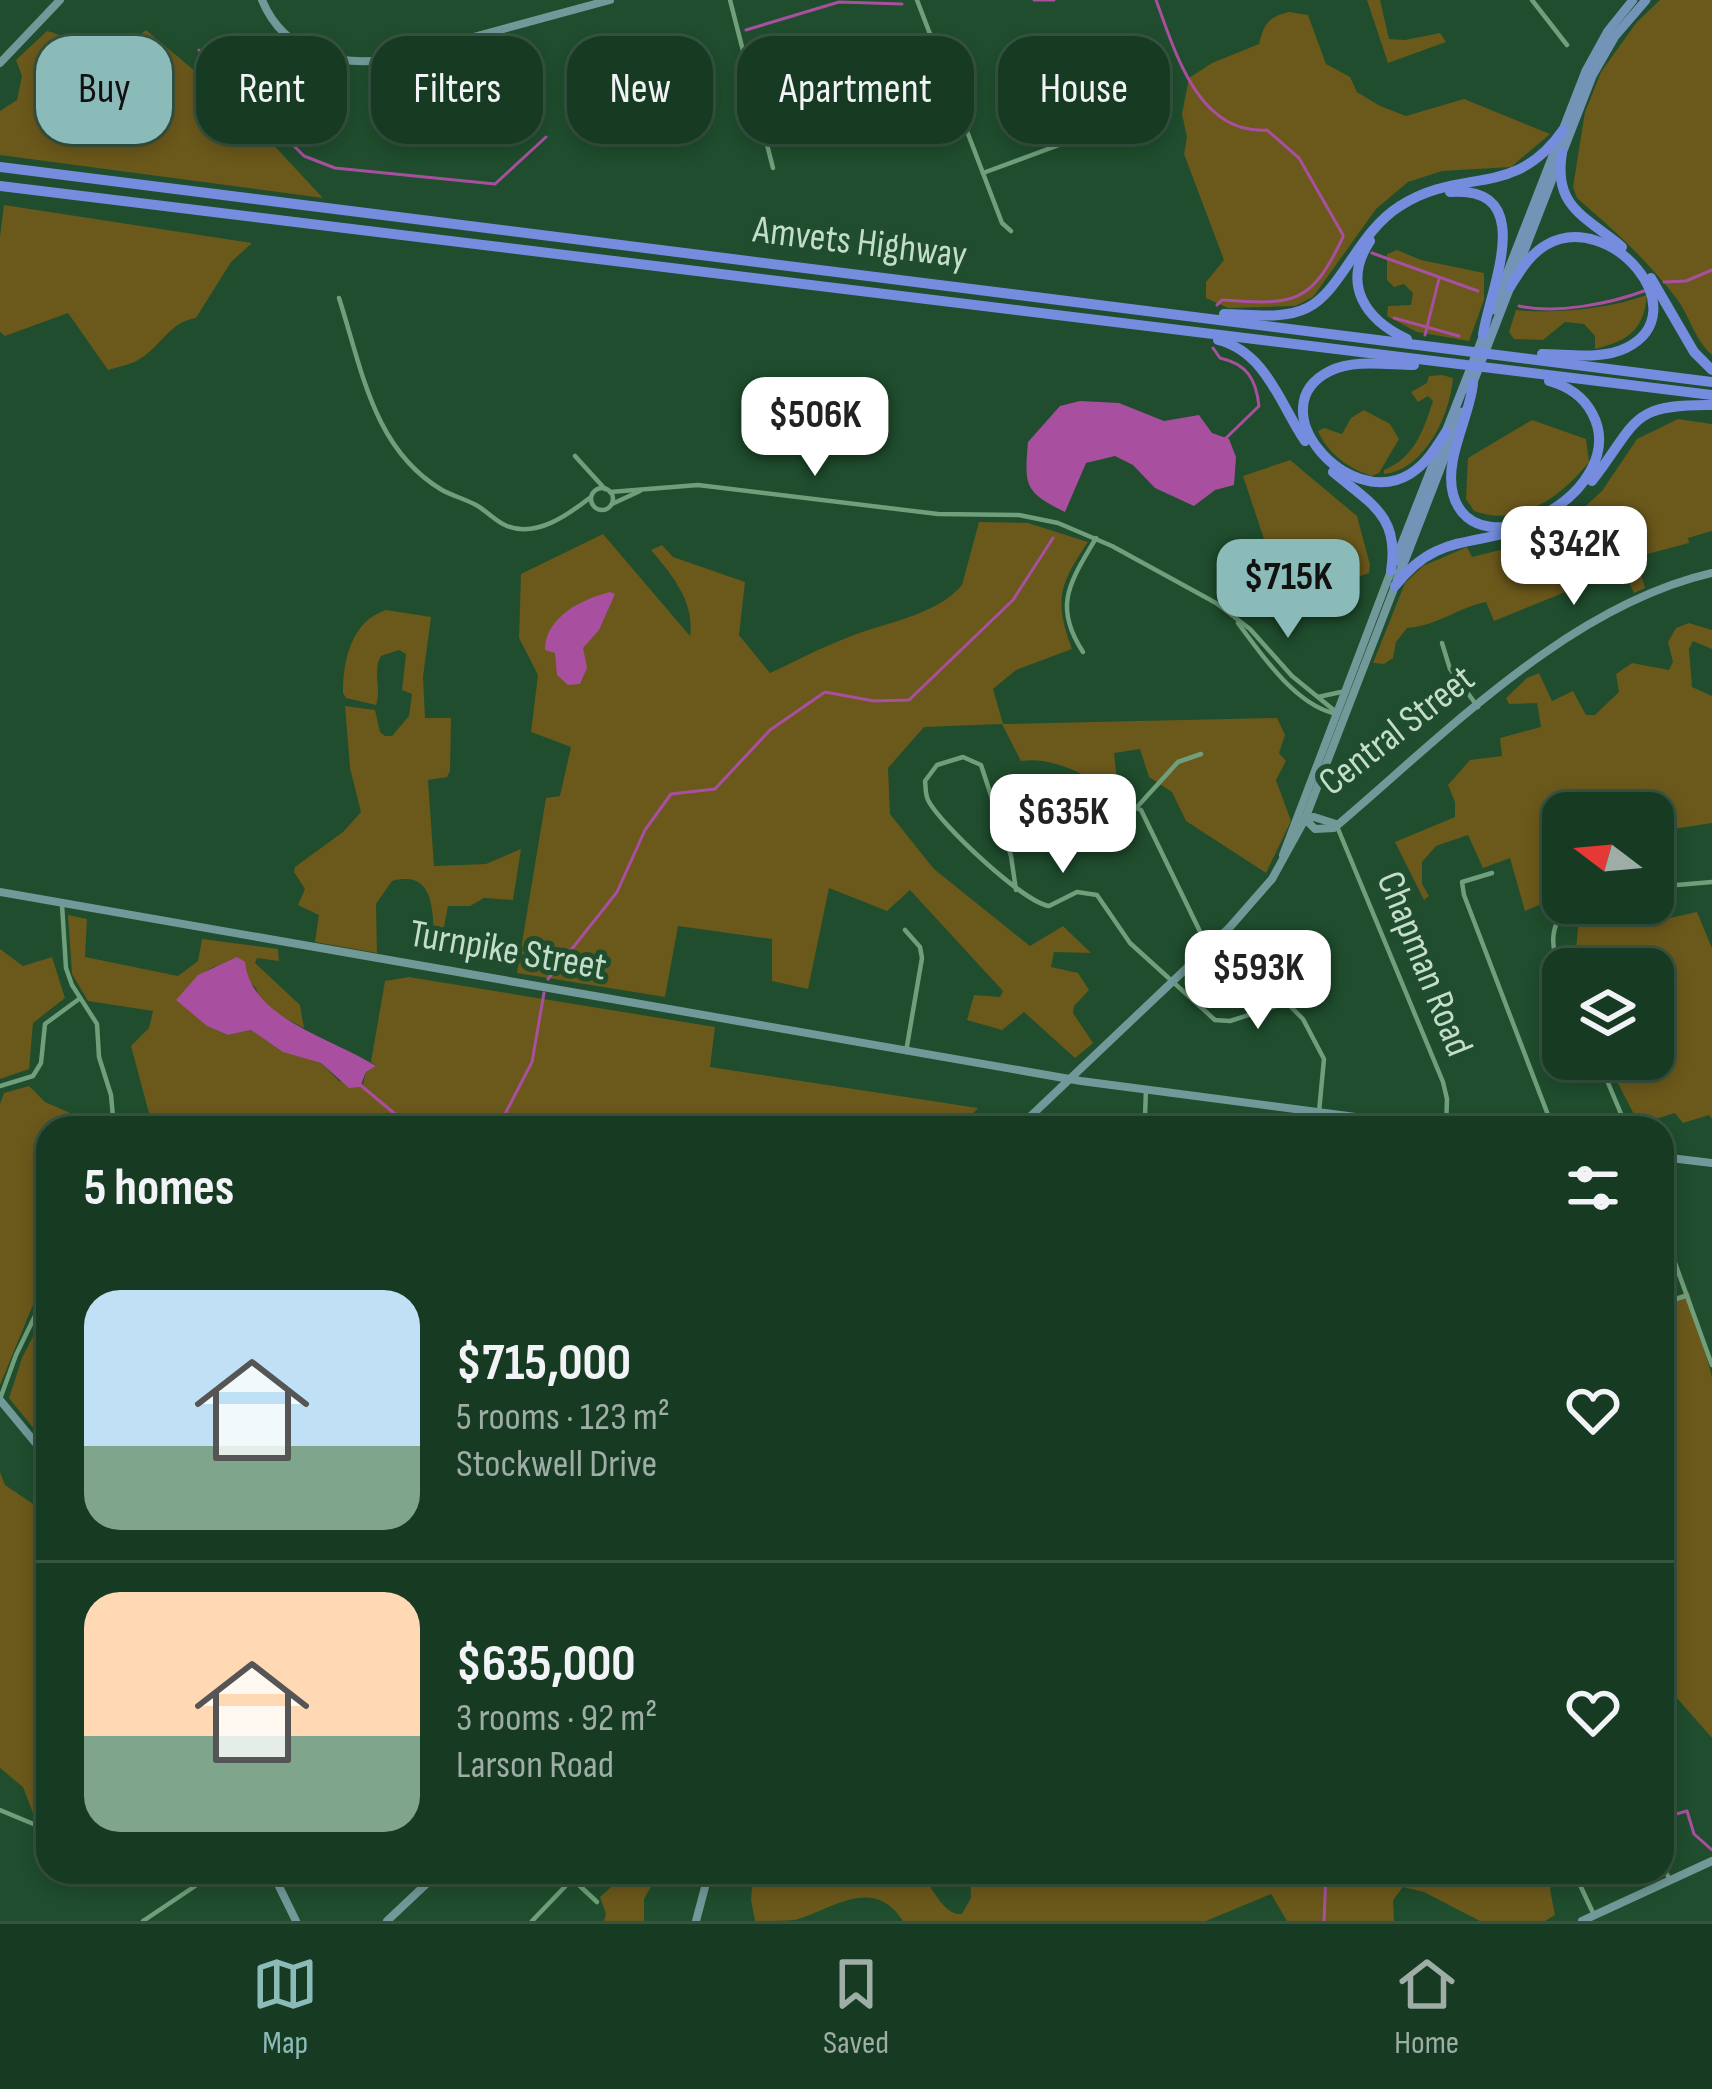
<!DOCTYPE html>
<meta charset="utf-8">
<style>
:root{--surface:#173a22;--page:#24452f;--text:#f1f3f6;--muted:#9eada5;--line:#365440;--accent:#8bbbb9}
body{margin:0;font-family:"Sofia Sans Condensed",sans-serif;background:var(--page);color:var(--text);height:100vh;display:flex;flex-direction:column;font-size:45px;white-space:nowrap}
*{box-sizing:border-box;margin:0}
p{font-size:39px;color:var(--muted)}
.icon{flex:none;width:66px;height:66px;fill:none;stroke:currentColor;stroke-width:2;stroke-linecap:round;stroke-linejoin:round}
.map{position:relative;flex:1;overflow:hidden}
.side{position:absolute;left:36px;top:1116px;width:1638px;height:768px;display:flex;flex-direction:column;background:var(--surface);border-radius:36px;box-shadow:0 6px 18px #0003,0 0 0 3px var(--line)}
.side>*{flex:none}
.guide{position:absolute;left:36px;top:36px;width:1641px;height:108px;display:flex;gap:24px}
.needle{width:78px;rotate:286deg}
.tools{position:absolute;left:1542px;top:792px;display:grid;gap:24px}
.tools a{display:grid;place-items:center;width:132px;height:132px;border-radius:24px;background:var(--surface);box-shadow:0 6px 18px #0003,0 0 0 3px var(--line);font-size:60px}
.price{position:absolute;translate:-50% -102px;padding:0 27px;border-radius:24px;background:#fff;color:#222;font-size:39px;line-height:78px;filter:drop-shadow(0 3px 6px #0008)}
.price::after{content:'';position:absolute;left:50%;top:72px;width:36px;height:27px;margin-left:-18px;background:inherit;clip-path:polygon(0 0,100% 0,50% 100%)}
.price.on{background:var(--accent);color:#111}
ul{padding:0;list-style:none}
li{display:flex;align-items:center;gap:36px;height:300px;padding:0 48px}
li+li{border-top:3px solid var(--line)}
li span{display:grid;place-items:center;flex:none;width:336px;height:240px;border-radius:36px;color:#555}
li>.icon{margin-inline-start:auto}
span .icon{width:144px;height:144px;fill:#fffc;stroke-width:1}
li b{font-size:51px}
h2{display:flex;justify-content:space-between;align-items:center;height:144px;padding:0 48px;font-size:51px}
.chip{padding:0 42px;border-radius:36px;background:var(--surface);box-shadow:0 6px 18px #0003,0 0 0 3px var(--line);font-size:42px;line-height:108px}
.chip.on{background:var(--accent);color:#111}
.dock{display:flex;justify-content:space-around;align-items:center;height:168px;border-top:3px solid var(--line);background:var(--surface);font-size:33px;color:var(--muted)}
.dock a{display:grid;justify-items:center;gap:6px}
.dock .on{color:var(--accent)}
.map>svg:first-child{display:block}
</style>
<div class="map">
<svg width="1712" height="1921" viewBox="0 0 1712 1921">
<rect width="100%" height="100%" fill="#1f4d2d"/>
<!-- green -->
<g fill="#6b581b">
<polygon points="1367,0 1380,0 1389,39 1405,40 1440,33 1446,42 1388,63"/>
<path d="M 1660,0 L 1712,0 L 1712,355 C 1695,340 1690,317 1677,299 C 1646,259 1615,231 1577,198 L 1573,187 L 1585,112 L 1601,72 L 1636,23 Z"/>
<path d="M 1289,12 L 1308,15 L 1326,64 L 1350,77 L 1357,92 L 1380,106 L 1406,116 L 1464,99 L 1550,134 L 1511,167 L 1442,171 L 1408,182 L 1376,209 L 1313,297 L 1295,306 L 1228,308 L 1206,298 L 1206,282 L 1224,260 L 1184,154 L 1187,137 L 1182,114 L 1189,78 L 1212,63 L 1259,44 C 1264,24 1268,17 1289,12 Z"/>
<path d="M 146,30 L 238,107 L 323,198 L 0,155 L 0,111 L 17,100 L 22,76 L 16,60 L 47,31 C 96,45 96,68 146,30 Z"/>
<path d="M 4,205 L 252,243 L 231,262 L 196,318 C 169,322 160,348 138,360 C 130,365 117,367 108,370 L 68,313 L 5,336 L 0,332 L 0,237 Z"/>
<polygon points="1397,250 1421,260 1484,273 1484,300 1469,341 1417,332 1387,316 1388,306 1411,305 1413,293 1404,284 1394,287 1387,280 1387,254"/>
<path d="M 1647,295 C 1644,330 1628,341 1595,349 L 1595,336 L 1584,324 L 1565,322 L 1543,340 L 1514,339 L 1509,332 L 1516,310 C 1557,314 1607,309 1647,295 Z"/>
<path d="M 1442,375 L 1453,378 C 1450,415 1425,470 1384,474 L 1384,470 C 1415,457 1423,431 1433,401 L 1428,396 L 1418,402 L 1411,392 L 1427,383 L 1429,376 Z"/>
<path d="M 1364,410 L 1390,424 L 1399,439 L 1379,473 L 1372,476 C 1349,469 1328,454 1318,431 L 1324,428 L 1342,434 L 1351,418 Z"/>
<path d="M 1678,419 L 1712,424 L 1712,531 L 1688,538 L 1689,543 L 1636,557 L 1645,588 L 1634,593 L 1619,562 L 1573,589 L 1494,621 L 1486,602 C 1457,608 1437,626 1407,628 L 1396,642 L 1393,658 L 1384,664 L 1373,663 L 1405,583 L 1423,566 L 1467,547 L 1472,557 L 1532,542 L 1563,527 L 1602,491 L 1637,439 Z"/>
<path d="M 1532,420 L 1586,439 L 1589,462 C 1562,496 1519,528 1474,511 L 1466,499 L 1468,458 Z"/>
<polygon points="1290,460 1357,516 1370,565 1369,573 1285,602 1243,476"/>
<path d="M 979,522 L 1028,523 L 1088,542 C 1059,585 1054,600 1072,649 L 1016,670 L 993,689 L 1003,724 L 1277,718 L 1285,735 L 1279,753 L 1286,761 L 1276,780 L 1291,821 L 1266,873 L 1186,821 L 1172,792 L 1149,777 L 1140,749 L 1114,753 L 1118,791 C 1086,778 1057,756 1021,761 L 1002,724 L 924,727 L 888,768 L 890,814 L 934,869 L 1030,946 L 1063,926 L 1091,953 L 1054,952 L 1051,967 L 1078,973 L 1089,990 L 1074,1006 L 1073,1013 L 1093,1043 L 1075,1058 L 1024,1012 L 1002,1030 L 967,1020 L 974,995 L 1000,997 L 1003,991 L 910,890 L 887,911 L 829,888 L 808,989 L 772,981 L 772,939 L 678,926 L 665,997 L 517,973 L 546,798 L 560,796 L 571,747 L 531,732 L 538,675 L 519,638 L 521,574 L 603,534 L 690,636 C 695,602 672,575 651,550 L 662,545 L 673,557 L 745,582 L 739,635 L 770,673 C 796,661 822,647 849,637 C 885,622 936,616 962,585 Z"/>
<path d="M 386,610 L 431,617 L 423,677 L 425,718 L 451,718 L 450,771 L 447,777 L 428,780 L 434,866 L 486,864 L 521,849 L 513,900 L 484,898 L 470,906 L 448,906 L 440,948 L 435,949 C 432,917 438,869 392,881 L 376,904 L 377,953 L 315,942 L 319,915 L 298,905 L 305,889 L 294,872 L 295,867 L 343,832 L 361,812 L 350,768 L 345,706 L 375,710 L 380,732 L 385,736 L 392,736 L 409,716 L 412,694 L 402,690 L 406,654 L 399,650 L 381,656 C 372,671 382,689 376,705 L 346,698 L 343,693 C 343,661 351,621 386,610 Z"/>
<polygon points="1689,623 1712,630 1712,649 1693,641 1689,649 1692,687 1712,696 1712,823 1653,832 1653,813 1563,813 1563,853 1559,858 1562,886 1546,902 1525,911 1510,858 1483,868 1468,835 1436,846 1422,862 1422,884 1429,896 1424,900 1395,842 1455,817 1455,802 1448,785 1470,760 1502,756 1500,738 1541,727 1537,703 1509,704 1506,698 1527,678 1539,673 1552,701 1573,691 1586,715 1595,715 1619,692 1616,674 1632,663 1669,670 1673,662 1668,642 1676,628"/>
<polygon points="1653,897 1661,920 1697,912 1712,948 1712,1119 1709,1115 1683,1123 1675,1113 1639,1124 1608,1064 1610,1059 1653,1059 1653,1036 1663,1031 1653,1012 1653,969 1627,969 1625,965 1586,968 1576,951 1579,915 1605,925 1645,915 1644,903 1653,903"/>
<path d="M 68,915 L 87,919 L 85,957 L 178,976 L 198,961 L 202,939 L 278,949 L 279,961 L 257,958 L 255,963 L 300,1005 L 304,1028 L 271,1011 L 260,1000 L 256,988 L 229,963 C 207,966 186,981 186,1006 L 207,1026 L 228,1035 L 251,1030 L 283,1051 L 321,1063 L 339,1081 L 363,1084 L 366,1072 L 376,1066 L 371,1062 L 385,981 L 409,977 L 715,1027 L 710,1067 L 978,1108 L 961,1128 L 153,1128 L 131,1046 L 149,1028 L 153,1011 L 88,1001 L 72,974 Z"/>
<polygon points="0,949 23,966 52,957 65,998 33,1023 29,1069 0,1079"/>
<polygon points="29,1086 45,1102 93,1123 93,1128 48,1128 48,1280 37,1295 0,1385 0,1104 4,1093"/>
<polygon points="1689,1292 1712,1377 1712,1738 1662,1681 1662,1300"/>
<polygon points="48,1307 48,1446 9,1398 22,1358"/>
<polygon points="0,1472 5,1485 48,1514 48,1818 33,1813 23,1787 0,1768"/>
<polygon points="615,1872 659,1872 644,1899 644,1921 604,1921 606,1914 600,1897 620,1879"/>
<path d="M 753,1872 L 918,1872 C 933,1885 942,1916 962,1914 L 971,1898 L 970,1872 L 1561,1872 L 1550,1889 L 1555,1915 L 1545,1921 L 1480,1921 L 1424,1892 L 1403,1887 L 1393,1900 L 1394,1921 L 1287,1921 L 1271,1894 L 1206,1921 L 903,1921 C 873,1874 831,1910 795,1920 C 784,1921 767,1921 755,1921 L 751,1900 Z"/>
</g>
<!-- water -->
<g fill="#a8509f">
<path d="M 1080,401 L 1119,403 L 1164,421 L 1199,415 L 1212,433 L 1229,439 L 1236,457 L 1234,485 L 1215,490 L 1194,506 L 1155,488 L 1133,465 L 1115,456 L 1086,463 L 1065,512 C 1025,492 1024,487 1028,442 L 1060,406 Z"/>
<path d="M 610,592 L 615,594 L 599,630 L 583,648 L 587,668 L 580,684 L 568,685 L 557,675 L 555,653 L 545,650 C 545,617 582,599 610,592 Z"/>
<path d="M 237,957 L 245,962 C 251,1019 332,1038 376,1066 L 366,1072 L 360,1087 L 349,1088 L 321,1063 L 283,1052 L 251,1030 L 228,1035 L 207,1026 L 176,1000 L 198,975 Z"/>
</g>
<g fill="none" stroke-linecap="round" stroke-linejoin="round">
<!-- stream -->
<g stroke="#a8509f" stroke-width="3">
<polyline points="1034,0 1054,0"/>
<path d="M 1156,0 C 1175,51 1198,135 1267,130 L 1299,158 L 1343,235"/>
<polyline points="746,30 839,2 902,4"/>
<polyline points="199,50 304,156 335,168 495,184 546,137"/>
<polyline points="583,111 606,96 654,76"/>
<polyline points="1372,253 1478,291"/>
<polyline points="1664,282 1686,281 1712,270"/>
<path d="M 1217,305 L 1222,300 C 1294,305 1311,305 1343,237"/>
<path d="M 1519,306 C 1556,314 1609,304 1644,291"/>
<polyline points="1394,318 1459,336"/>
<polyline points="1425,335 1439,279"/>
<path d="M 1213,348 L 1220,358 C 1247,364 1256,379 1259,406 L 1225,439"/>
<polyline points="548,979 617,892 645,830 671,794 715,789 770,730 825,692 874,701 909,700 1013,600 1053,538"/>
<polyline points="358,1083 407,1124 426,1115 449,1123 504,1116 532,1062 544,993"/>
<polyline points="1662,1818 1687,1811 1694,1834 1712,1850"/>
<polyline points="1563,1872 1572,1876"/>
<polyline points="1581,1873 1582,1872"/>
<polyline points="1324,1921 1326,1872"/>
</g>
<!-- street -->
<g stroke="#6f9f7b" stroke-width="4.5">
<polyline points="730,0 773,168"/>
<polyline points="917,0 1002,223 1011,231"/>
<polyline points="1532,0 1567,45"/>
<polyline points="983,173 1083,136"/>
<path d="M 339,298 C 362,369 373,449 442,490 C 453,496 465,499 476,505 C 487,511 495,521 507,526 C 537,538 569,514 591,497"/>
<polyline points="575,456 605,489"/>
<circle cx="602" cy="499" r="11"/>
<polyline points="610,492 698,485 938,514 1019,515 1058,523 1112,546 1216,603 1250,629 1292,676 1335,711"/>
<polyline points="612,504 640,491"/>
<path d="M 1238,623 C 1261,654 1294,703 1333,713"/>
<polyline points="1442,643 1450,669 1478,707"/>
<path d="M 1083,652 C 1052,605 1071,581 1096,538"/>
<polyline points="1318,697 1341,692"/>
<polyline points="1070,784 1141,810 1208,948"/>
<polyline points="1137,807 1178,762 1201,754"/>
<polyline points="1336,824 1443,1082 1447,1099 1446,1128"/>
<polyline points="1492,873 1462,882 1464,895 1553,1128"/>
<polyline points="1653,887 1712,882"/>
<path d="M 1016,890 L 1011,856 L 981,765 L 963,757 L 937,765 L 925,781 C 926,788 925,793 928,800 C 940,824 1023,902 1049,906 L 1077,892 L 1097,895 L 1130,943 L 1215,1020 L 1230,1021 L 1282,1004 L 1289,1005 L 1303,1019 L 1324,1059 L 1319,1112"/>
<polyline points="62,905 66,968 72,985 97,1024 99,1057 111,1095 114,1128"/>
<polyline points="905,930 920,947 922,958 906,1052"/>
<path d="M 1563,978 C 1551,949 1546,926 1572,903"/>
<polyline points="1598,1059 1627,1128"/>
<polyline points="0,1086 33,1076 41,1063 45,1024 79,999"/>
<polyline points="1146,1089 1145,1116 1151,1128"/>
<polyline points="1662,1227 1712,1365"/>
<polyline points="1662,1304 1685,1296"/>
<polyline points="0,1399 16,1355 48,1289"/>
<polyline points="0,1810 48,1830"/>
<polyline points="1662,1865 1670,1880"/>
<polyline points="83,1872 91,1872"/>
<polyline points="565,1872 597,1902"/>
<polyline points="1574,1872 1594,1915"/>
<polyline points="143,1921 216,1872"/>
<polyline points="532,1921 579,1872"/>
</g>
<!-- secondary -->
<g stroke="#719999" stroke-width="8">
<path d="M 262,0 C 285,56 345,69 400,57 L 610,0"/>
<polyline points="0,63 60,0"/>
<polyline points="1304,819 1314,817 1336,824"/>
<path d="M 1305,819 L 1315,829 L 1334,828 C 1444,735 1568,606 1712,573"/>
<polyline points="1283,855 1391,571"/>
<polyline points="0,892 1081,1081 1440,1128"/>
<polyline points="1018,1128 1230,927 1272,879 1305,819 1395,586"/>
<polyline points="1662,1157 1712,1163"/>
<polyline points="0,1400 48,1458"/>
<polyline points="272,1872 296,1921"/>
<polyline points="387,1921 439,1872"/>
<polyline points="696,1921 709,1872"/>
<polyline points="1582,1921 1712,1861"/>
</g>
<!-- primary -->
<g stroke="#7394b7" stroke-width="9">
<polyline points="1493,310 1586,71 1608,31 1633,0"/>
<polyline points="1470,390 1592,76 1615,36 1646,0"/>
<polyline points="1395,562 1485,332"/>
<polyline points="1397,580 1462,412"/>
</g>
<!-- highway -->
<g stroke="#768cdf" stroke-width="10">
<path d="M 1562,153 C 1553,207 1585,216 1622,247"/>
<polyline points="0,167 1712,382"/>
<polyline points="0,186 1712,395"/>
<path d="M 1450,192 C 1540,185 1489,291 1483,335"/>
<path d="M 1370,241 C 1341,285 1366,320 1407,339"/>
<polyline points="1651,278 1694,352 1712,370"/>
<path d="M 1510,287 C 1520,271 1529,255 1546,245 C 1610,208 1699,312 1626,348 C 1602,360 1568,354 1542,354"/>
<path d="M 1224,314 C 1250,314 1283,320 1307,308 C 1341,292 1358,232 1400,206 C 1462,166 1514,200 1563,130"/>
<path d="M 1218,340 C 1266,352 1280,404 1305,441"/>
<path d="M 1414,365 C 1388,365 1354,359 1330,371 C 1257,407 1348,512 1410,474 C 1426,464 1436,448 1446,432"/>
<path d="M 1473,384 C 1469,419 1444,459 1453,494 C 1475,576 1634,490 1592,413 C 1583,396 1567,386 1549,381"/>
<path d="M 1333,472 C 1371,504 1400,516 1391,571"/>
<path d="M 1592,481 C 1638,422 1628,404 1712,405"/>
<path d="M 1395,586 C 1431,540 1460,545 1512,532"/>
</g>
</g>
<g text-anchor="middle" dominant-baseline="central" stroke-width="10" stroke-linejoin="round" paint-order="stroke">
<!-- street labels -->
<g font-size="39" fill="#c4ddca" stroke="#1f4d2d">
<text transform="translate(860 243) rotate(7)">Amvets Highway</text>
<text transform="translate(1397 731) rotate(-38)">Central Street</text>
<text transform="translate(508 951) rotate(10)">Turnpike Street</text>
<text transform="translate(1424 964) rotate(68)">Chapman Road</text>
</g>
</g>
</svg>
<div class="tools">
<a><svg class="needle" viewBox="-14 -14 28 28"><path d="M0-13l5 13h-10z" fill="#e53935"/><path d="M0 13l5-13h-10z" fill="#9eada5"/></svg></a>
<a><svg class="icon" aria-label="layers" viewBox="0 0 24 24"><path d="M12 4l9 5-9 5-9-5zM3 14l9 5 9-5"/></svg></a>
</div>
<b class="price" style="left:815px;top:479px">$506K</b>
<b class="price" style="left:1574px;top:608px">$342K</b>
<b class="price on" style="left:1288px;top:641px">$715K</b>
<b class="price" style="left:1063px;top:876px">$635K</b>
<b class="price" style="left:1258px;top:1032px">$593K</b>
<div class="guide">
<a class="chip on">Buy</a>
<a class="chip">Rent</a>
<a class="chip">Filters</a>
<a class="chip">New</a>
<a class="chip">Apartment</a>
<a class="chip">House</a>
</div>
<section class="side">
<h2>5 homes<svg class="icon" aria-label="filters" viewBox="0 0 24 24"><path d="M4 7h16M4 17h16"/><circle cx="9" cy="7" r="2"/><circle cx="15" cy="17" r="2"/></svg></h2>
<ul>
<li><span style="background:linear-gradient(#bfe0f5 65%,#7fa58c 0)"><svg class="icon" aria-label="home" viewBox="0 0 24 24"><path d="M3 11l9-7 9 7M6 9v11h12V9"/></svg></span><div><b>$715,000</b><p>5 rooms · 123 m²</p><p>Stockwell Drive</p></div><svg class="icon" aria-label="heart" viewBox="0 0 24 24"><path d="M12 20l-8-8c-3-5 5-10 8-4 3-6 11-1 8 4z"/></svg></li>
<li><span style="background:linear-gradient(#ffd9b3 60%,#7fa58c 0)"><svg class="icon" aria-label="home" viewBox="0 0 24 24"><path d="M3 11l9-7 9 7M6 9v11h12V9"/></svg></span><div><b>$635,000</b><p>3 rooms · 92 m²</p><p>Larson Road</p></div><svg class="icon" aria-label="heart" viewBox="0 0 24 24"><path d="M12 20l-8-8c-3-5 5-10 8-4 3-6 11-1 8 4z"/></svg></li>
</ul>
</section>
</div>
<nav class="dock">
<a class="on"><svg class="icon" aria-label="map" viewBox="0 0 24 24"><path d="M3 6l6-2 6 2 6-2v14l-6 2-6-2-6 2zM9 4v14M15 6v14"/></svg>Map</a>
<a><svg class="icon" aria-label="saved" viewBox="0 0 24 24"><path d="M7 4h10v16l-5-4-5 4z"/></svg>Saved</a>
<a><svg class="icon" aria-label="home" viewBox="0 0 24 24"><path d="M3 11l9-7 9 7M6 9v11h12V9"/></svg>Home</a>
</nav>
